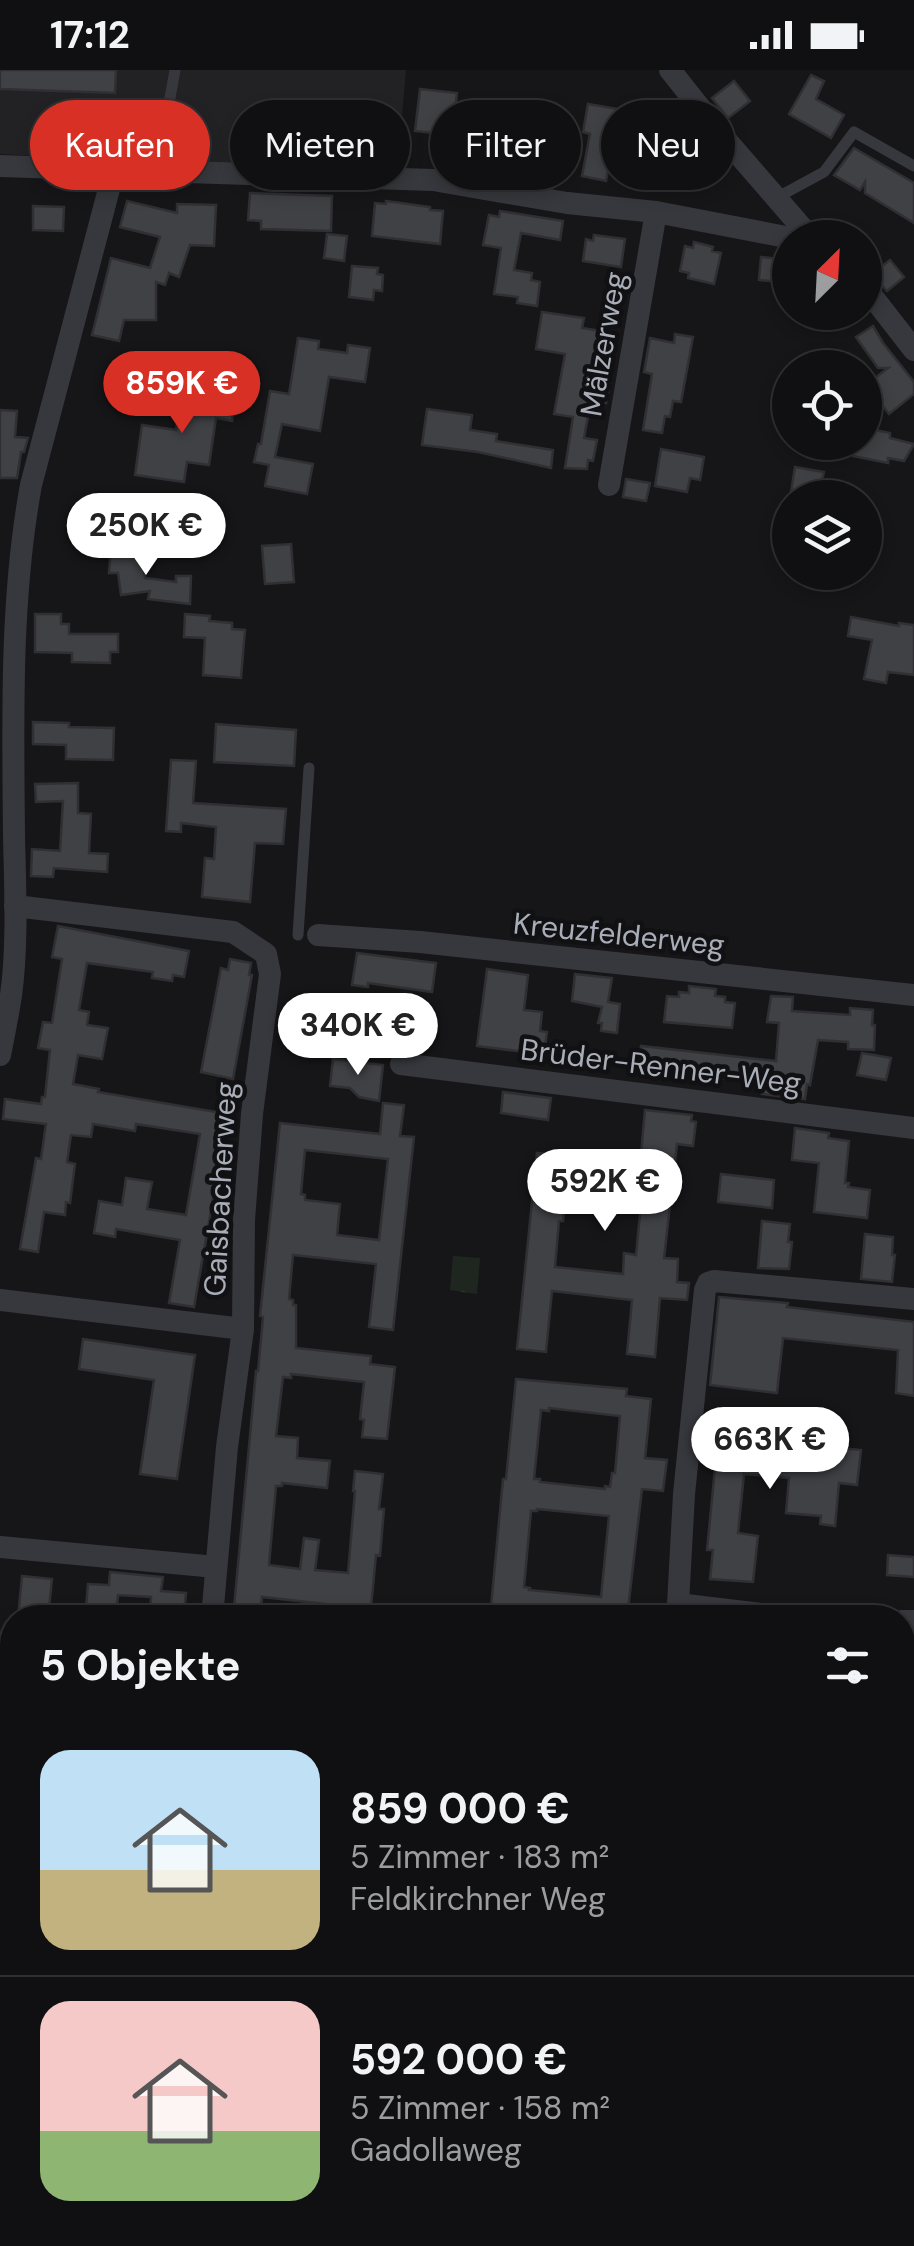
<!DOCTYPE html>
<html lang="de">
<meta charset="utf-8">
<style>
:root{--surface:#101012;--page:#19191b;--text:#f1f3f6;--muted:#9c9d9f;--line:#303032;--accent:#d93025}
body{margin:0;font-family:"DM Sans",sans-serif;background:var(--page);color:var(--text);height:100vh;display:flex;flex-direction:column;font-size:38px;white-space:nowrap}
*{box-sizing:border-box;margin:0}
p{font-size:32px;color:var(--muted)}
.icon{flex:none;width:55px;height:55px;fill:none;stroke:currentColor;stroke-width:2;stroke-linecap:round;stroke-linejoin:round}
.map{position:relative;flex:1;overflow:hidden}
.side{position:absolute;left:0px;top:1535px;width:915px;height:642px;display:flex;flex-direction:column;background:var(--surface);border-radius:40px 40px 0 0;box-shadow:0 5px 15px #0003,0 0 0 2px var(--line)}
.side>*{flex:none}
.banner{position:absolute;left:30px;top:30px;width:855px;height:90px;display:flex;gap:20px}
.needle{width:65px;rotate:24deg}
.controls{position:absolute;left:772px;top:150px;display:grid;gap:20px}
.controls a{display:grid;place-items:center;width:110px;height:110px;border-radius:50%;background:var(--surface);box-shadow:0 5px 15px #0003,0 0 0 2px var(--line);font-size:50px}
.price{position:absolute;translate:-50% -85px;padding:0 22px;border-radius:35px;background:#fff;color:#222;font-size:32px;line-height:65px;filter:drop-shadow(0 2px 5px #0008)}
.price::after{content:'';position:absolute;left:50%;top:60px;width:30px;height:22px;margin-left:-15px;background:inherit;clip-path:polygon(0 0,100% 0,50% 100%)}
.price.on{background:var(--accent);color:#fff}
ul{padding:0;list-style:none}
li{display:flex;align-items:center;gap:30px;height:250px;padding:0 40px}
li+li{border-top:2px solid var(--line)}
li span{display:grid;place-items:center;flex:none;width:280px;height:200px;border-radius:30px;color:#555}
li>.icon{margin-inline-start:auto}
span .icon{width:120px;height:120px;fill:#fffc;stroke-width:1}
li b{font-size:42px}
h2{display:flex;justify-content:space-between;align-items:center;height:120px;padding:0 40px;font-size:42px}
.pill{padding:0 35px;border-radius:45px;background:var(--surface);box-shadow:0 5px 15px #0003,0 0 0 2px var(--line);font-size:35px;line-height:90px}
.pill.on{background:var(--accent);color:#fff}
.status{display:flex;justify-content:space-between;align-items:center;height:70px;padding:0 50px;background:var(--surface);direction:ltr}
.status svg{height:28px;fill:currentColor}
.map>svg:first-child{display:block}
</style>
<div class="status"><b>17:12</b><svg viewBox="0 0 49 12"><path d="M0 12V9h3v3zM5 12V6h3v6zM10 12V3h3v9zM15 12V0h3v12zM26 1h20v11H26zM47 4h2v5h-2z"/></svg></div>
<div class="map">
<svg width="914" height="2176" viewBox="0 0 914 2176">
<defs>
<pattern id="forest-crowns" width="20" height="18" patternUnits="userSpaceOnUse" patternTransform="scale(2.5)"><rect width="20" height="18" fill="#1e261f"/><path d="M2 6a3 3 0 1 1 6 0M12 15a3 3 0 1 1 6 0" fill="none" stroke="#3c433d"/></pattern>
</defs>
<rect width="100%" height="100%" fill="#161618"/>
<!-- built -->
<polygon fill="#222225" points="0,0 406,0 397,103 0,84"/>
<!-- forest -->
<polygon fill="url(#forest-crowns)" points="453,1186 480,1188 477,1224 450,1220"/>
<!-- building -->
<g fill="#404145" stroke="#303034" stroke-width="2.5" fill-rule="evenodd">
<polygon points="0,0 116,0 115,23 0,19"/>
<polygon points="811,5 824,11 816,29 844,45 831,68 789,44"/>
<polygon points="734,11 750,31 728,48 712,28"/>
<polygon points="420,19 457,23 452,65 415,61"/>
<polygon points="588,34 629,41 625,69 614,67 606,111 582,106 590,64 583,62"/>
<polygon points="508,49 536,52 534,78 505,75"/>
<polygon points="659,69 689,74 684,110 653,105"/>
<polygon points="854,78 914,113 914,153 865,123 865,112 860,120 834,105"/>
<polygon points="250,123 332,126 331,161 261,159 261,151 248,150"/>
<polygon points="127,131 177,143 177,134 216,135 214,176 190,175 179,207 169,203 165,215 156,212 156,250 124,250 119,271 92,265 111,188 150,198 160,167 120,157"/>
<polygon points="386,131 430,137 430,140 443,141 440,174 372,166 375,133 386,134"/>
<polygon points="33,136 64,137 63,161 33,160"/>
<polygon points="500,141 563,151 560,170 521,163 514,200 532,203 531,210 540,212 537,236 517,233 518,227 494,224 501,178 483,175 489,145 499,147"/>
<polygon points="327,164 347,166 344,191 324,188"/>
<polygon points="594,165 625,169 621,197 583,191 586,169 593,171"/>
<polygon points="694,172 713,177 712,181 721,183 714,214 688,208 689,203 680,201 685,176 693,178"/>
<polygon points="761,187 781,189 779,212 759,210"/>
<polygon points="890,190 904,207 887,221 872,204"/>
<polygon points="352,196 378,198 377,204 383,205 382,221 374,220 373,230 349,227"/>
<polygon points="542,242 584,248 582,258 614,263 607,312 610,313 606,333 591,330 584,368 597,370 593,391 588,390 587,399 565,398 573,347 554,344 565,284 536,279"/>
<polygon points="806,242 841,242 821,260"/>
<polygon points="873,256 883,273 914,312 914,324 889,344 866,315 888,298 878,298 856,267"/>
<polygon points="675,264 693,267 681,332 673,331 670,347 665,346 662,363 643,360 652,304 644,302 650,268 674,273"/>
<polygon points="298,268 319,271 318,279 347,283 348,275 370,278 365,312 329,307 320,361 282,354 275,387 313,394 307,424 265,416 269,395 254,392 258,374 261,374 270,321 289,324"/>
<polygon points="182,315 218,320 216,332 234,335 232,351 216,348 209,395 187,392 184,412 135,405 142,355 176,360"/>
<polygon points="427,339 472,345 470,360 497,364 496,371 553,380 551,398 478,382 422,375"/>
<polygon points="0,340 17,341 15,367 28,368 24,382 21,382 17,408 0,408"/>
<polygon points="865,358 890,363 890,368 914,374 904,391 888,388 888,393 853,386 856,372 865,372"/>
<polygon points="661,379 704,387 700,410 690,408 687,422 655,416"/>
<polygon points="795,397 824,402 822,411 827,411 824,428 790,428"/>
<polygon points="626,409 650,413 646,431 623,427"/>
<polygon points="291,474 294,512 265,514 262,476"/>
<polygon points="111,475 141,480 145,508 176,512 176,506 191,506 190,534 148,529 150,521 121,525 118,503 109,503"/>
<polygon points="35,544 61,544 61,554 69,554 69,564 118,564 118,582 110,582 110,593 72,592 72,583 35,582"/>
<polygon points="185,544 210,546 209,551 232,553 232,559 245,560 241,608 203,605 205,568 184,567"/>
<polygon points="851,547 899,556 899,553 914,555 914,605 888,602 886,613 864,609 872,570 848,566"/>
<polygon points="33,652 69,653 69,657 114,658 113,690 66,689 66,675 33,674"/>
<polygon points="216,654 296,660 294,696 214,692"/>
<polygon points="171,690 196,691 193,733 286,739 283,774 255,773 250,832 202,827 205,788 214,789 216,757 181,753 181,762 166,761"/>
<polygon points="78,713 78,743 91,744 89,783 108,784 107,802 54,798 53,807 31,806 32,779 60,781 63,731 36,732 35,714"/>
<polygon points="58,856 189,881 184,907 173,905 172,911 152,908 153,902 87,893 79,940 89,942 87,955 108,958 102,989 78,985 73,1014 99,1019 98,1022 228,1044 194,1237 169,1233 180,1170 116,1159 115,1167 94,1163 99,1131 122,1135 126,1108 152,1112 147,1139 186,1145 200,1064 136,1054 135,1061 93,1054 91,1067 71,1065 67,1092 75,1094 70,1133 66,1132 65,1145 44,1142 38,1182 20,1179 36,1088 41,1089 46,1054 3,1049 5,1029 41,1034 42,1027 45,1027 50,980 38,978 43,952 52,953 62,889 52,887"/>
<polygon points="357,883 436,893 432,922 368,913 368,917 352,915"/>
<polygon points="230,889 251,893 249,905 252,905 233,1009 201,1002 221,898 228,900"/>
<polygon points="487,899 528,905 524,940 542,942 540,961 547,962 543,992 524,989 525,982 477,976"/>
<polygon points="575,904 612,908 608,932 620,934 617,963 601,961 602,953 598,953 602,937 572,931"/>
<polygon points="689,916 716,919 715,926 725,927 725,932 735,933 732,958 664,952 667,926 679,927 679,922 689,923"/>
<polygon points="771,926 793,927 792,941 850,945 850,938 873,940 872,955 875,955 874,980 848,979 848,972 818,970 810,1015 807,1014 805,1029 762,1024 764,1014 666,1001 665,1006 649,1004 649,1000 639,998 641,976 776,991 779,953 767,952"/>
<polygon points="862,983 891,988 886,1010 857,1005"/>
<polygon points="333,989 383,995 379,1031 359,1027 350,1018 330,1016"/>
<polygon points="503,1022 551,1028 548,1050 501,1043"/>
<path d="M 383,1033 L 404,1035 L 400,1066 L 414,1067 L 393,1260 L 369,1257 L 376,1194 L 293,1185 L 289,1229 L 293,1230 L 293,1235 L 296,1235 L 296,1278 L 371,1286 L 370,1294 L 395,1297 L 387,1369 L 362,1367 L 364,1350 L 360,1349 L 364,1312 L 291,1304 L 291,1308 L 283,1307 L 276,1366 L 298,1368 L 297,1388 L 330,1391 L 327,1418 L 282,1413 L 282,1416 L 276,1416 L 269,1495 L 300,1499 L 304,1468 L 319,1470 L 315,1500 L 348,1503 L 355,1421 L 353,1421 L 355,1401 L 383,1404 L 379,1439 L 384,1439 L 380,1486 L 376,1485 L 370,1548 L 343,1548 L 344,1536 L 262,1527 L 260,1548 L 233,1548 L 256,1301 L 258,1301 L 263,1247 L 260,1246 L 280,1053 L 380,1064 ZM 305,1080 L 388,1089 L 379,1170 L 337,1165 L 340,1134 L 305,1130 L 305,1125 L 301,1124 Z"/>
<path d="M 645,1040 L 692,1045 L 691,1051 L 696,1052 L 693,1076 L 677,1074 L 664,1188 L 678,1189 L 677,1212 L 689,1213 L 687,1230 L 660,1228 L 655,1287 L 627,1284 L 632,1230 L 552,1221 L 546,1282 L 517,1279 L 537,1083 L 640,1095 ZM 567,1116 L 642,1124 L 636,1185 L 624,1183 L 623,1204 L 555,1197 L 559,1151 L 563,1151 Z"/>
<polygon points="795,1058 829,1063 828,1068 849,1071 845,1113 849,1113 848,1117 870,1120 867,1148 814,1142 819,1093 792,1090"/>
<polygon points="721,1104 774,1110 772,1138 718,1132"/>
<polygon points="762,1151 790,1154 788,1172 792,1172 789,1199 758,1198"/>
<polygon points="865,1164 893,1167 892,1185 895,1185 892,1212 861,1209"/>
<polygon points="719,1227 788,1233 787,1237 914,1252 914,1326 896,1323 898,1280 783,1268 777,1323 710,1315"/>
<polygon points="83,1269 195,1285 177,1409 140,1404 154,1310 79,1299"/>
<path d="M 516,1309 L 627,1319 L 626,1326 L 651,1329 L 645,1388 L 667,1390 L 663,1421 L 642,1419 L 627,1548 L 490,1548 L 503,1409 L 506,1409 ZM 549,1338 L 620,1346 L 615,1403 L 612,1403 L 610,1417 L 605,1416 L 605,1419 L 540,1412 L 540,1409 L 534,1409 L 541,1340 L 549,1341 ZM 537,1439 L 609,1446 L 601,1527 L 529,1520 L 530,1518 L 524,1517 L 531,1441 L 537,1441 Z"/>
<polygon points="719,1358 748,1361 747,1369 861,1380 857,1415 839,1413 835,1456 820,1454 821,1446 786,1443 789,1408 744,1404 738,1463 758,1466 753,1512 710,1509 713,1480 707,1480"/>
<polygon points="888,1485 914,1487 914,1507 887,1505"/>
<polygon points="110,1502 163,1507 161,1521 186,1523 184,1542 172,1541 172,1548 150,1548 151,1527 118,1525 116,1548 85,1548 88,1514 109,1515"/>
<polygon points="22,1506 52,1509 48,1548 18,1548"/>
</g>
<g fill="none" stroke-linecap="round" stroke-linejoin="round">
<!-- lane -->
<g stroke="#37383d" stroke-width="11">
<polyline points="157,100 175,0"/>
<polyline points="776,128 824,102 854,62 914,96"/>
<polyline points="298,865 309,698"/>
<polyline points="902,1747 914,1747"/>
</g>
<!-- street -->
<g stroke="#37383d" stroke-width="22">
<polyline points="670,0 720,63 811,168"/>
<polyline points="0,96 433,110 567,133 656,142 791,168"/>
<polyline points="865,217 914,280"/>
<polyline points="609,415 656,142"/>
<polyline points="15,836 233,862 266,884 270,904 252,1044 244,1150 243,1259 227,1377 212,1548"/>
<polyline points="318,865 420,872 914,925"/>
<path d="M 0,985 C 4,965 8,945 11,925 C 18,876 15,815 14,765 C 13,649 10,529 31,415 L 114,100"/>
<polyline points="401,994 914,1058"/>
<polyline points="0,1230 243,1259"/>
<polyline points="0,1477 216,1497"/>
<polyline points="828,1548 770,1545 678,1534 684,1424 705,1220 708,1213 714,1211 914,1229"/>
<polyline points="902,1551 914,1551"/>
<polyline points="0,1877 12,1904"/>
<polyline points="902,1959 914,1935"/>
<polyline points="0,2102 12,2101"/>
<polyline points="407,2165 493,2176"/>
<polyline points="111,2176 113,2165"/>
<polyline points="560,2176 631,2175"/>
<polyline points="816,2176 818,2165"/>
</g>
</g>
<g text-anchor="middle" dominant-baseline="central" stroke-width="9" stroke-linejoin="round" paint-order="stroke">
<!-- street labels -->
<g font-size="30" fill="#a8adb8" stroke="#111113">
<text transform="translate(603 274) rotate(-80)">Mälzerweg</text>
<text transform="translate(619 864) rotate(6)">Kreuzfelderweg</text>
<text transform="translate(661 996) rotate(7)">Brüder-Renner-Weg</text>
<text transform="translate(220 1119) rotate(-87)">Gaisbacherweg</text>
</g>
</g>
</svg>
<div class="controls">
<a><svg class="needle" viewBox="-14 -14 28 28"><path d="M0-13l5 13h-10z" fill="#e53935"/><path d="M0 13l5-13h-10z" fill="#9c9d9f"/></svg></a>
<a><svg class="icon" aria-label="locate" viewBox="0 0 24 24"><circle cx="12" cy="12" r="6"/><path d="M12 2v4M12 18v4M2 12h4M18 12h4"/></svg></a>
<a><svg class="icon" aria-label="layers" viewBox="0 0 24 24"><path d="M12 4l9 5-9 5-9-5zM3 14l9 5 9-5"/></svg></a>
</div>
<b class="price on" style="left:182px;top:366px">859K €</b>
<b class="price" style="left:146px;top:508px">250K €</b>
<b class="price" style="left:358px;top:1008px">340K €</b>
<b class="price" style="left:605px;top:1164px">592K €</b>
<b class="price" style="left:770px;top:1422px">663K €</b>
<div class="banner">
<a class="pill on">Kaufen</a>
<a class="pill">Mieten</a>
<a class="pill">Filter</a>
<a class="pill">Neu</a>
</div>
<section class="side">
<h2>5 Objekte<svg class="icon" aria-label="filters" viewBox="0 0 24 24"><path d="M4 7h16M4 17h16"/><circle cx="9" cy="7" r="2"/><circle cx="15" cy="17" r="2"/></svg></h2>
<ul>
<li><span style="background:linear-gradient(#bfe0f5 60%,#c2b280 0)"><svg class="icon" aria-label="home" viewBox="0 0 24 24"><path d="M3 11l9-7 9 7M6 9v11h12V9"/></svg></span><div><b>859 000 €</b><p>5 Zimmer · 183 m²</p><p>Feldkirchner Weg</p></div></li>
<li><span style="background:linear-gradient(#f6c9c9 65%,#8fb573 0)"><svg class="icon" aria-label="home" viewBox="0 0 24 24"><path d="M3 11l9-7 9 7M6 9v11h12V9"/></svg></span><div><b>592 000 €</b><p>5 Zimmer · 158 m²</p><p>Gadollaweg</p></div></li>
</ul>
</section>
</div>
